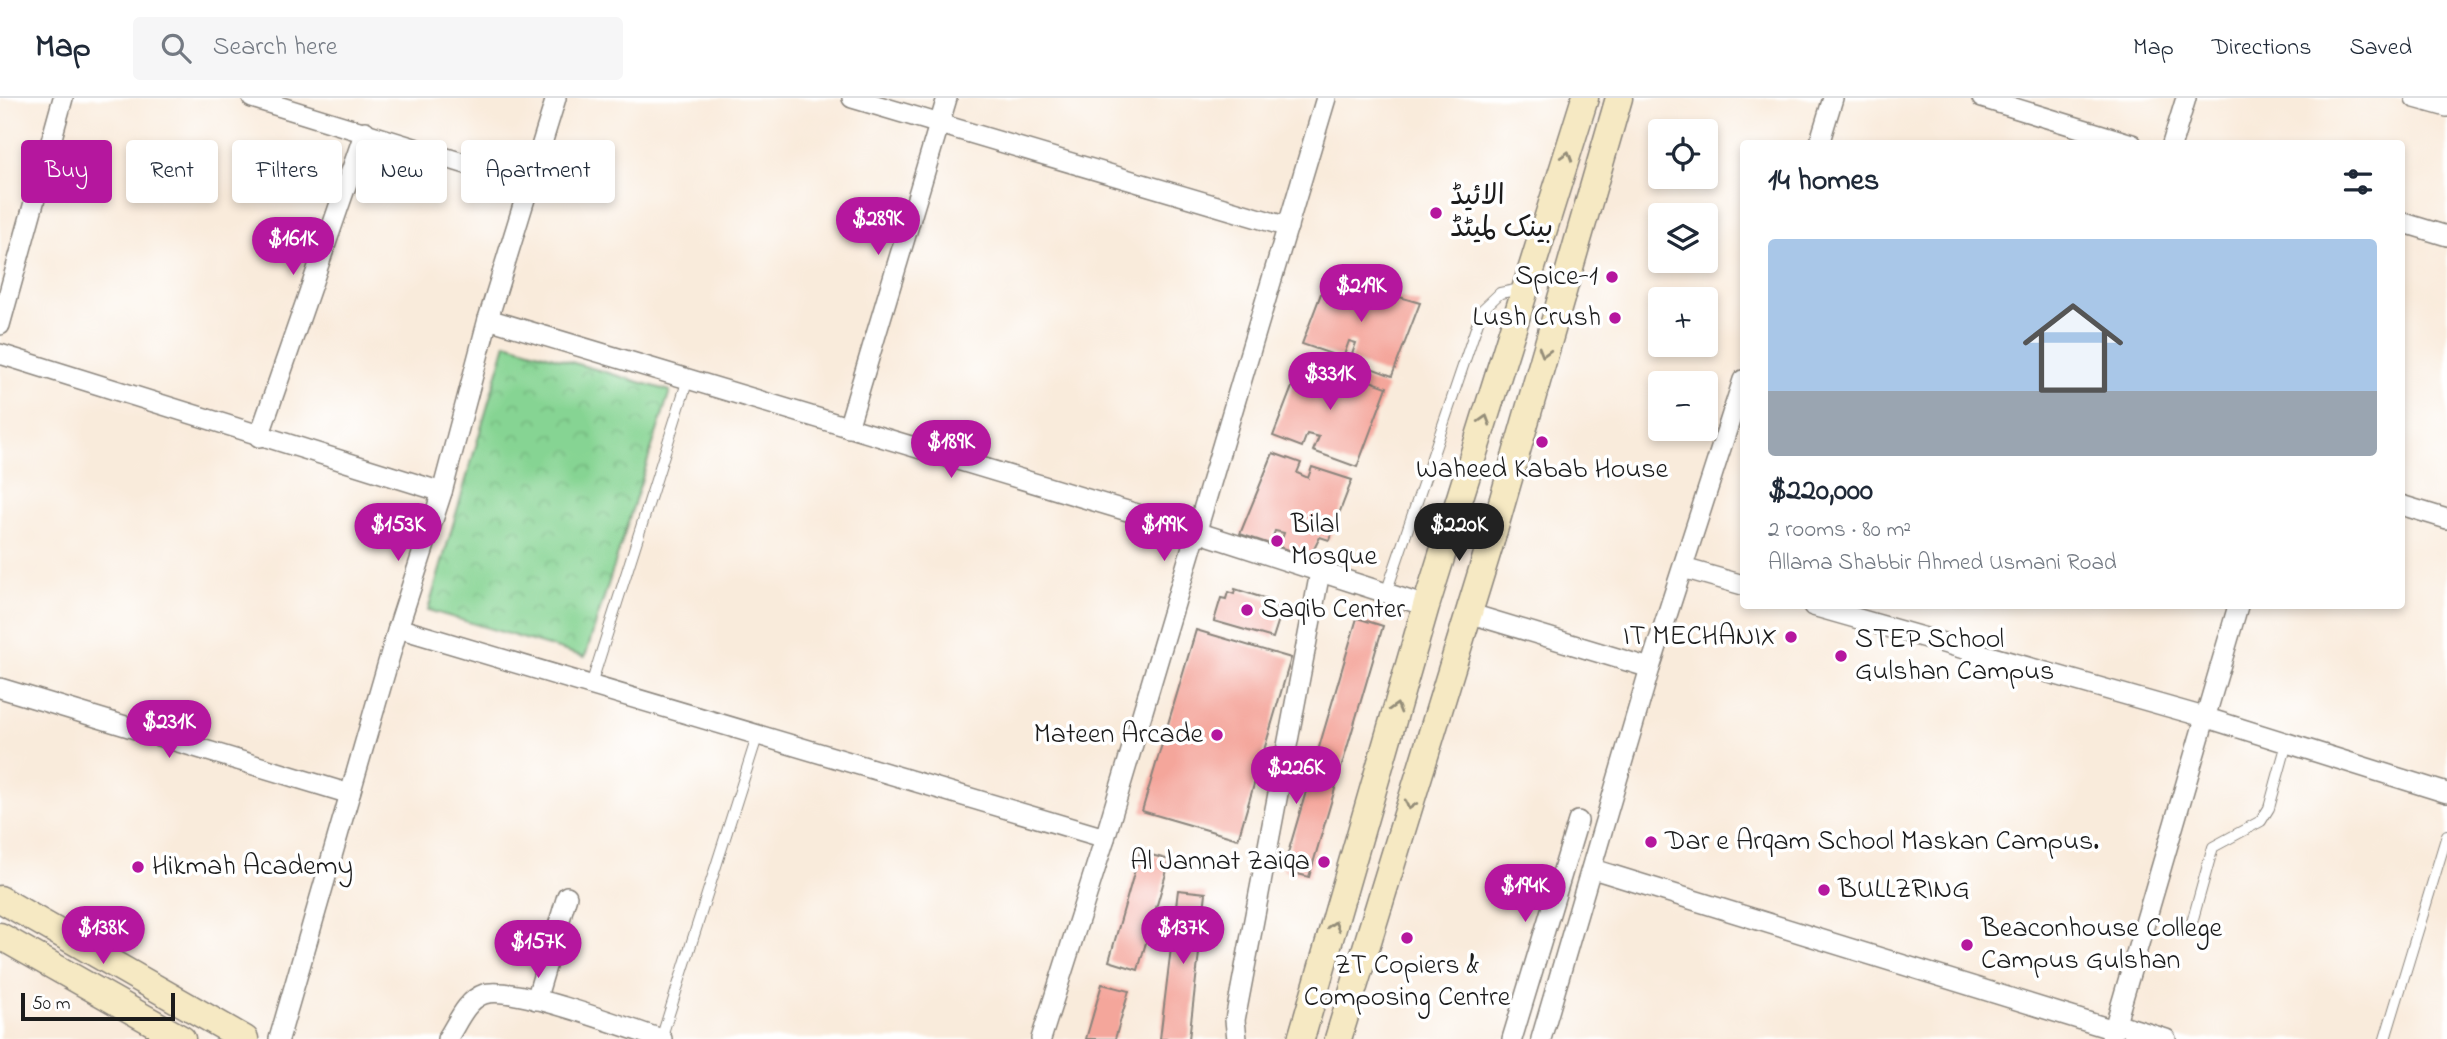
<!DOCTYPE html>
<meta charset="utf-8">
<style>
:root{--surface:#fff;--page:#f6f6f7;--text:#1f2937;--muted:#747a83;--line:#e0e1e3;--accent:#b5179e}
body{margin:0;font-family:"Indie Flower","Playpen Sans Arabic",sans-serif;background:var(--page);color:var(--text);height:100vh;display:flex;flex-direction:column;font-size:26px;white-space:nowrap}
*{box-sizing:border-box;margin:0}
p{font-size:23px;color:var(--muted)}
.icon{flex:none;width:38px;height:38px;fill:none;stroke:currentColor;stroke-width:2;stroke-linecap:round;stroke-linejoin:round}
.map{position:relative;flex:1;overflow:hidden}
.sheet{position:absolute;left:1740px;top:42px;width:665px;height:469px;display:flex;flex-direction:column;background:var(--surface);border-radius:7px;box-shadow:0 4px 10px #0003}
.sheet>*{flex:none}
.banner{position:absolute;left:21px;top:42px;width:665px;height:63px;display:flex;gap:14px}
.buttons{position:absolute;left:1648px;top:21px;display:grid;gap:14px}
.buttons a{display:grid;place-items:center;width:70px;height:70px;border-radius:7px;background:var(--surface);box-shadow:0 4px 10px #0003;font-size:35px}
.scale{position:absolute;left:21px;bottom:18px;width:154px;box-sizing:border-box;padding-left:7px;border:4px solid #1c1c1c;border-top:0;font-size:19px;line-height:24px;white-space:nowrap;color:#1c1c1c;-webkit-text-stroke:5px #fff;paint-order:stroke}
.price{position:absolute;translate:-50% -60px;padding:0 16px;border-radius:24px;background:var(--accent);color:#fff;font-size:23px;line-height:46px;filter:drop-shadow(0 2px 4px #0008)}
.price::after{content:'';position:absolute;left:50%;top:42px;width:21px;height:16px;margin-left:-10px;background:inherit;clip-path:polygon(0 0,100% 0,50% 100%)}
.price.current{background:#222;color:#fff}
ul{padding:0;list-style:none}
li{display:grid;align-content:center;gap:14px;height:371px;padding:0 28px}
li span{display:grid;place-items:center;height:217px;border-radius:7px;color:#555}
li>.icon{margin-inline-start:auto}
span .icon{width:126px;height:126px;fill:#fffc;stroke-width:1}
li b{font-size:30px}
h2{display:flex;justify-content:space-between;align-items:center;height:84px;padding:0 28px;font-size:30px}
.chip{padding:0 24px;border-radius:7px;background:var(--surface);box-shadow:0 4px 10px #0003;font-size:24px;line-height:63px}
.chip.current{background:var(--accent);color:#fff}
header{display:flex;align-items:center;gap:42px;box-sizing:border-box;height:98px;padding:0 35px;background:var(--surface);border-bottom:2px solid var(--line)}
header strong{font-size:33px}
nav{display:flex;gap:38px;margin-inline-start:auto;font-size:24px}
.search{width:490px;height:63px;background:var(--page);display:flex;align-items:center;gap:18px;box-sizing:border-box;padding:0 24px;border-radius:7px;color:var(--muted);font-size:26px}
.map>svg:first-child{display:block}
</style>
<header>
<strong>Map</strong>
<div class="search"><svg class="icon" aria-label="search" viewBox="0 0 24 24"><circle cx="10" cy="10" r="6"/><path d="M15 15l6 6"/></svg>Search here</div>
<nav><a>Map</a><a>Directions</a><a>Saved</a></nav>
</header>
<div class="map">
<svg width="2447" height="941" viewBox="0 0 2447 941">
<defs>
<pattern id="park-crowns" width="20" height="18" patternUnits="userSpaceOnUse" patternTransform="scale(1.75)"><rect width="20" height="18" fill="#86d493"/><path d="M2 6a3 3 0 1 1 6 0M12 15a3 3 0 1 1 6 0" fill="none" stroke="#73b57e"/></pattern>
</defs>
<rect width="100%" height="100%" fill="#fff"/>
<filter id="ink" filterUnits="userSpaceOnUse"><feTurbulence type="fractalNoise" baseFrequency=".0143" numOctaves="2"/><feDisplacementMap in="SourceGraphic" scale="14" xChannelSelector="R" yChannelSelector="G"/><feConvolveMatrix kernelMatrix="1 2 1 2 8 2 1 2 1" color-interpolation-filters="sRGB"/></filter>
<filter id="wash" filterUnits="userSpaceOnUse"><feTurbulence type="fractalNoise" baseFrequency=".00686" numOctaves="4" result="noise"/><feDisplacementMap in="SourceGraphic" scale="28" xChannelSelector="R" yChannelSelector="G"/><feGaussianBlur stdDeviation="1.57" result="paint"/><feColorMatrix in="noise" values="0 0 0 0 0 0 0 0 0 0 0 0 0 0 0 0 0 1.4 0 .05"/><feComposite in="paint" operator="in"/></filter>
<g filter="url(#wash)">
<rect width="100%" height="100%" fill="#f9ebdb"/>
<!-- park -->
<polygon fill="url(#park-crowns)" stroke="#517858" stroke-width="2" points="506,245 670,293 585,559 428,512"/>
<g id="blocks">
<!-- building -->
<g fill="#f4a69b">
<polygon points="1328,177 1369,190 1364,207 1369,208 1375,192 1420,205 1392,278 1350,262 1356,245 1349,243 1343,260 1302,246"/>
<polygon points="1304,258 1333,268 1329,281 1337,284 1342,273 1387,289 1357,369 1313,353 1319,339 1307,336 1302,349 1273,338"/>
<polygon points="1273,355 1301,365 1297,375 1308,380 1312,369 1352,382 1329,442 1320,439 1310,459 1279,449 1284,435 1275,433 1270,446 1240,436"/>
<polygon points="1235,491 1273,503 1272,507 1278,508 1276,517 1280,518 1273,540 1214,523 1221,500 1226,501 1228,494 1234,496"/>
<polygon points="1357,520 1383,528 1309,779 1283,772"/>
<polygon points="1196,532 1291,560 1238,741 1142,713"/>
<polygon points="1140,754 1170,762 1138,872 1109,863"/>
<polygon points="1178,792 1206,795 1189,941 1160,941"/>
<polygon points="1102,886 1129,893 1115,941 1086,941"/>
</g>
</g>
</g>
<g filter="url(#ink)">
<use href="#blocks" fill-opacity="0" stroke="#8a847c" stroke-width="2"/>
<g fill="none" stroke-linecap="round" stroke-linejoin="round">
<defs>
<g id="lane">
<polyline points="1386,495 1482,212 1500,195 1521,191"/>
<polyline points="591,587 688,281"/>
<polyline points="2191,828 2213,749 2261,723 2269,710 2287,645"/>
<polyline points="661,941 758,636"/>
<polyline points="2385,941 2447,737"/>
</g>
<g id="street">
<polyline points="252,0 531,86"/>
<polyline points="852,0 1288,129"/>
<polyline points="1982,0 2132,46"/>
<polyline points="2415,0 2447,9"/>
<polyline points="1819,46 1833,0"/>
<polyline points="2172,46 2186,0"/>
<polyline points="2401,124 2447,138"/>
<polyline points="488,221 1194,433 1426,508"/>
<polyline points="0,227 63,0"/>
<polyline points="0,256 442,394"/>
<polyline points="848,330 947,0"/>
<polyline points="259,339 365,33"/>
<polyline points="2401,407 2447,421"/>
<polyline points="1683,470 1743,487"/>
<polyline points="1813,508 2204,619 2447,695"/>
<polyline points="1468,515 1650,570"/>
<polyline points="398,530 1105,740"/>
<polyline points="0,590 350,696"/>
<polyline points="1593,771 2114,932"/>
<polyline points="536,902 567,798"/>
<polyline points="2116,925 2166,941"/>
<polyline points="279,941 398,530 442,394 488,221 556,0"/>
<path d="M 447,941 C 457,926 466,902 484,896 C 512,886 629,931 662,941"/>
<polyline points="1041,941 1105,740 1326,0"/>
<polyline points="1237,941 1235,922 1320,474"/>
<polyline points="1512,941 1578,723"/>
<polyline points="1541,941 1650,570 1743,282"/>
<polyline points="2111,941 2238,508"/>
</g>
<g id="secondary">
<polyline points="0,801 245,941"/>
<polyline points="0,838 182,941"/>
<polyline points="1301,941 1426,508 1585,0"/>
<polyline points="1338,941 1490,446 1619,0"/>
</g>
</defs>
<!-- lane casing -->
<use href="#lane" stroke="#8a847c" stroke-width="12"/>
<!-- street casing -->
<use href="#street" stroke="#8a847c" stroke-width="22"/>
<!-- secondary casing -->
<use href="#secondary" stroke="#8a847c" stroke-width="29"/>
<!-- lane -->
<use href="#lane" stroke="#fff" stroke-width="10"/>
<!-- street -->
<use href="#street" stroke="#fff" stroke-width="19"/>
<!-- secondary -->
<use href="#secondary" stroke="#f6e9c3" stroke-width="26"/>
</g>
<!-- one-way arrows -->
<defs><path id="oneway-chevron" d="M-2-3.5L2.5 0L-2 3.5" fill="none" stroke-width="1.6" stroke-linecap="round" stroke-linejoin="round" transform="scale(1.75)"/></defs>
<g stroke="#948d78">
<use href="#oneway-chevron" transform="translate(1567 58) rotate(-73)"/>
<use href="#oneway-chevron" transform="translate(1544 254) rotate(106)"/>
<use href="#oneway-chevron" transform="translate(1485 322) rotate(-73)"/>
<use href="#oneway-chevron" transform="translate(1396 610) rotate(-74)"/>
<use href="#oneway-chevron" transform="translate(1410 707) rotate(107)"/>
<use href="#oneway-chevron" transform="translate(1334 828) rotate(-74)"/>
</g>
</g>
<!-- markers -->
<g fill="#b5179e" stroke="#fff" stroke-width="2.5">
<circle cx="1436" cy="115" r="7"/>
<circle cx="1612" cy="179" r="7"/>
<circle cx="1615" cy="220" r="7"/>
<circle cx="1542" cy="344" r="7"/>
<circle cx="1277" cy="443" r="7"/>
<circle cx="1247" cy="512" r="7"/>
<circle cx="1791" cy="539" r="7"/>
<circle cx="1841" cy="558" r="7"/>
<circle cx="1217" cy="637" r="7"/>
<circle cx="1651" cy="744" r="7"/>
<circle cx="1324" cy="764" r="7"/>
<circle cx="138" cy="769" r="7"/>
<circle cx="1824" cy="792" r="7"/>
<circle cx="1407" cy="840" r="7"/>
<circle cx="1967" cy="847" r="7"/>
</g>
<g text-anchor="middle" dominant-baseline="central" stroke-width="7" stroke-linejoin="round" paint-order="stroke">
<!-- poi labels -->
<g font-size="28" fill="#1c1c1c" stroke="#fff" text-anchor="start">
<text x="1450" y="99">الائیڈ<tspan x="1450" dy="32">بینک لمیٹڈ</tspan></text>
<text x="1598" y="179" text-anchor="end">Spice-1</text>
<text x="1601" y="220" text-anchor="end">Lush Crush</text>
<text x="1542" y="372" text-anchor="middle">Waheed Kabab House</text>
<text x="1291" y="427">Bilal<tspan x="1291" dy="32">Mosque</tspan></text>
<text x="1261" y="512">Saqib Center</text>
<text x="1777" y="539" text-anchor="end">IT MECHANIX</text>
<text x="1855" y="542">STEP School<tspan x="1855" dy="32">Gulshan Campus</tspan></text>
<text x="1203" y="637" text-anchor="end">Mateen Arcade</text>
<text x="1665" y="744">Dar e Arqam School Maskan Campus.</text>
<text x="1310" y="764" text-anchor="end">Al Jannat Zaiqa</text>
<text x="152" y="769">Hikmah Academy</text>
<text x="1838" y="792">BULLZRING</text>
<text x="1981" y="831">Beaconhouse College<tspan x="1981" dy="32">Campus Gulshan</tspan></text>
<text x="1407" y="868" text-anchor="middle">ZT Copiers &amp;<tspan x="1407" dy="32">Composing Centre</tspan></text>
</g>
</g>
</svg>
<div class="buttons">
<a><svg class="icon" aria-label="locate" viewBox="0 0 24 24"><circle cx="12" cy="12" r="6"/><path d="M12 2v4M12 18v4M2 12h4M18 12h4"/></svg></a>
<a><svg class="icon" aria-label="layers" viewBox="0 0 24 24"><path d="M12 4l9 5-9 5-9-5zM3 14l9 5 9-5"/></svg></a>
<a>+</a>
<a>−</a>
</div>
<div class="scale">50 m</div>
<b class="price" style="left:878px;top:159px">$289K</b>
<b class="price" style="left:293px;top:179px">$161K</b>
<b class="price" style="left:1361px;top:226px">$219K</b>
<b class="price" style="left:1330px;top:314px">$331K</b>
<b class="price" style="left:951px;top:382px">$189K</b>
<b class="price" style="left:398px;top:465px">$153K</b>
<b class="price" style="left:1164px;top:465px">$199K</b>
<b class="price current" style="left:1459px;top:465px">$220K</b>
<b class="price" style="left:169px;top:662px">$231K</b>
<b class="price" style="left:1296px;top:708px">$226K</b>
<b class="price" style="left:1525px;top:826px">$194K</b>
<b class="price" style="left:103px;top:868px">$138K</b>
<b class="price" style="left:1183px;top:868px">$137K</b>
<b class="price" style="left:538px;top:882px">$157K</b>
<div class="banner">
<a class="chip current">Buy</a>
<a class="chip">Rent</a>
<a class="chip">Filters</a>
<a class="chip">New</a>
<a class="chip">Apartment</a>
</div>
<section class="sheet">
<h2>14 homes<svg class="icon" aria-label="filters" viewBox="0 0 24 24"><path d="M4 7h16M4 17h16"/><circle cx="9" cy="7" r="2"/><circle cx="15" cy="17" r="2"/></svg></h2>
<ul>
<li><span style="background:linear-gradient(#a9c7e8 70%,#9aa5b1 0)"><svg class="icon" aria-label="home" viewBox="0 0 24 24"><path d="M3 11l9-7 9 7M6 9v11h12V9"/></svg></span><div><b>$220,000</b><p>2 rooms · 80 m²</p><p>Allama Shabbir Ahmed Usmani Road</p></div></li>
</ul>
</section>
</div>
